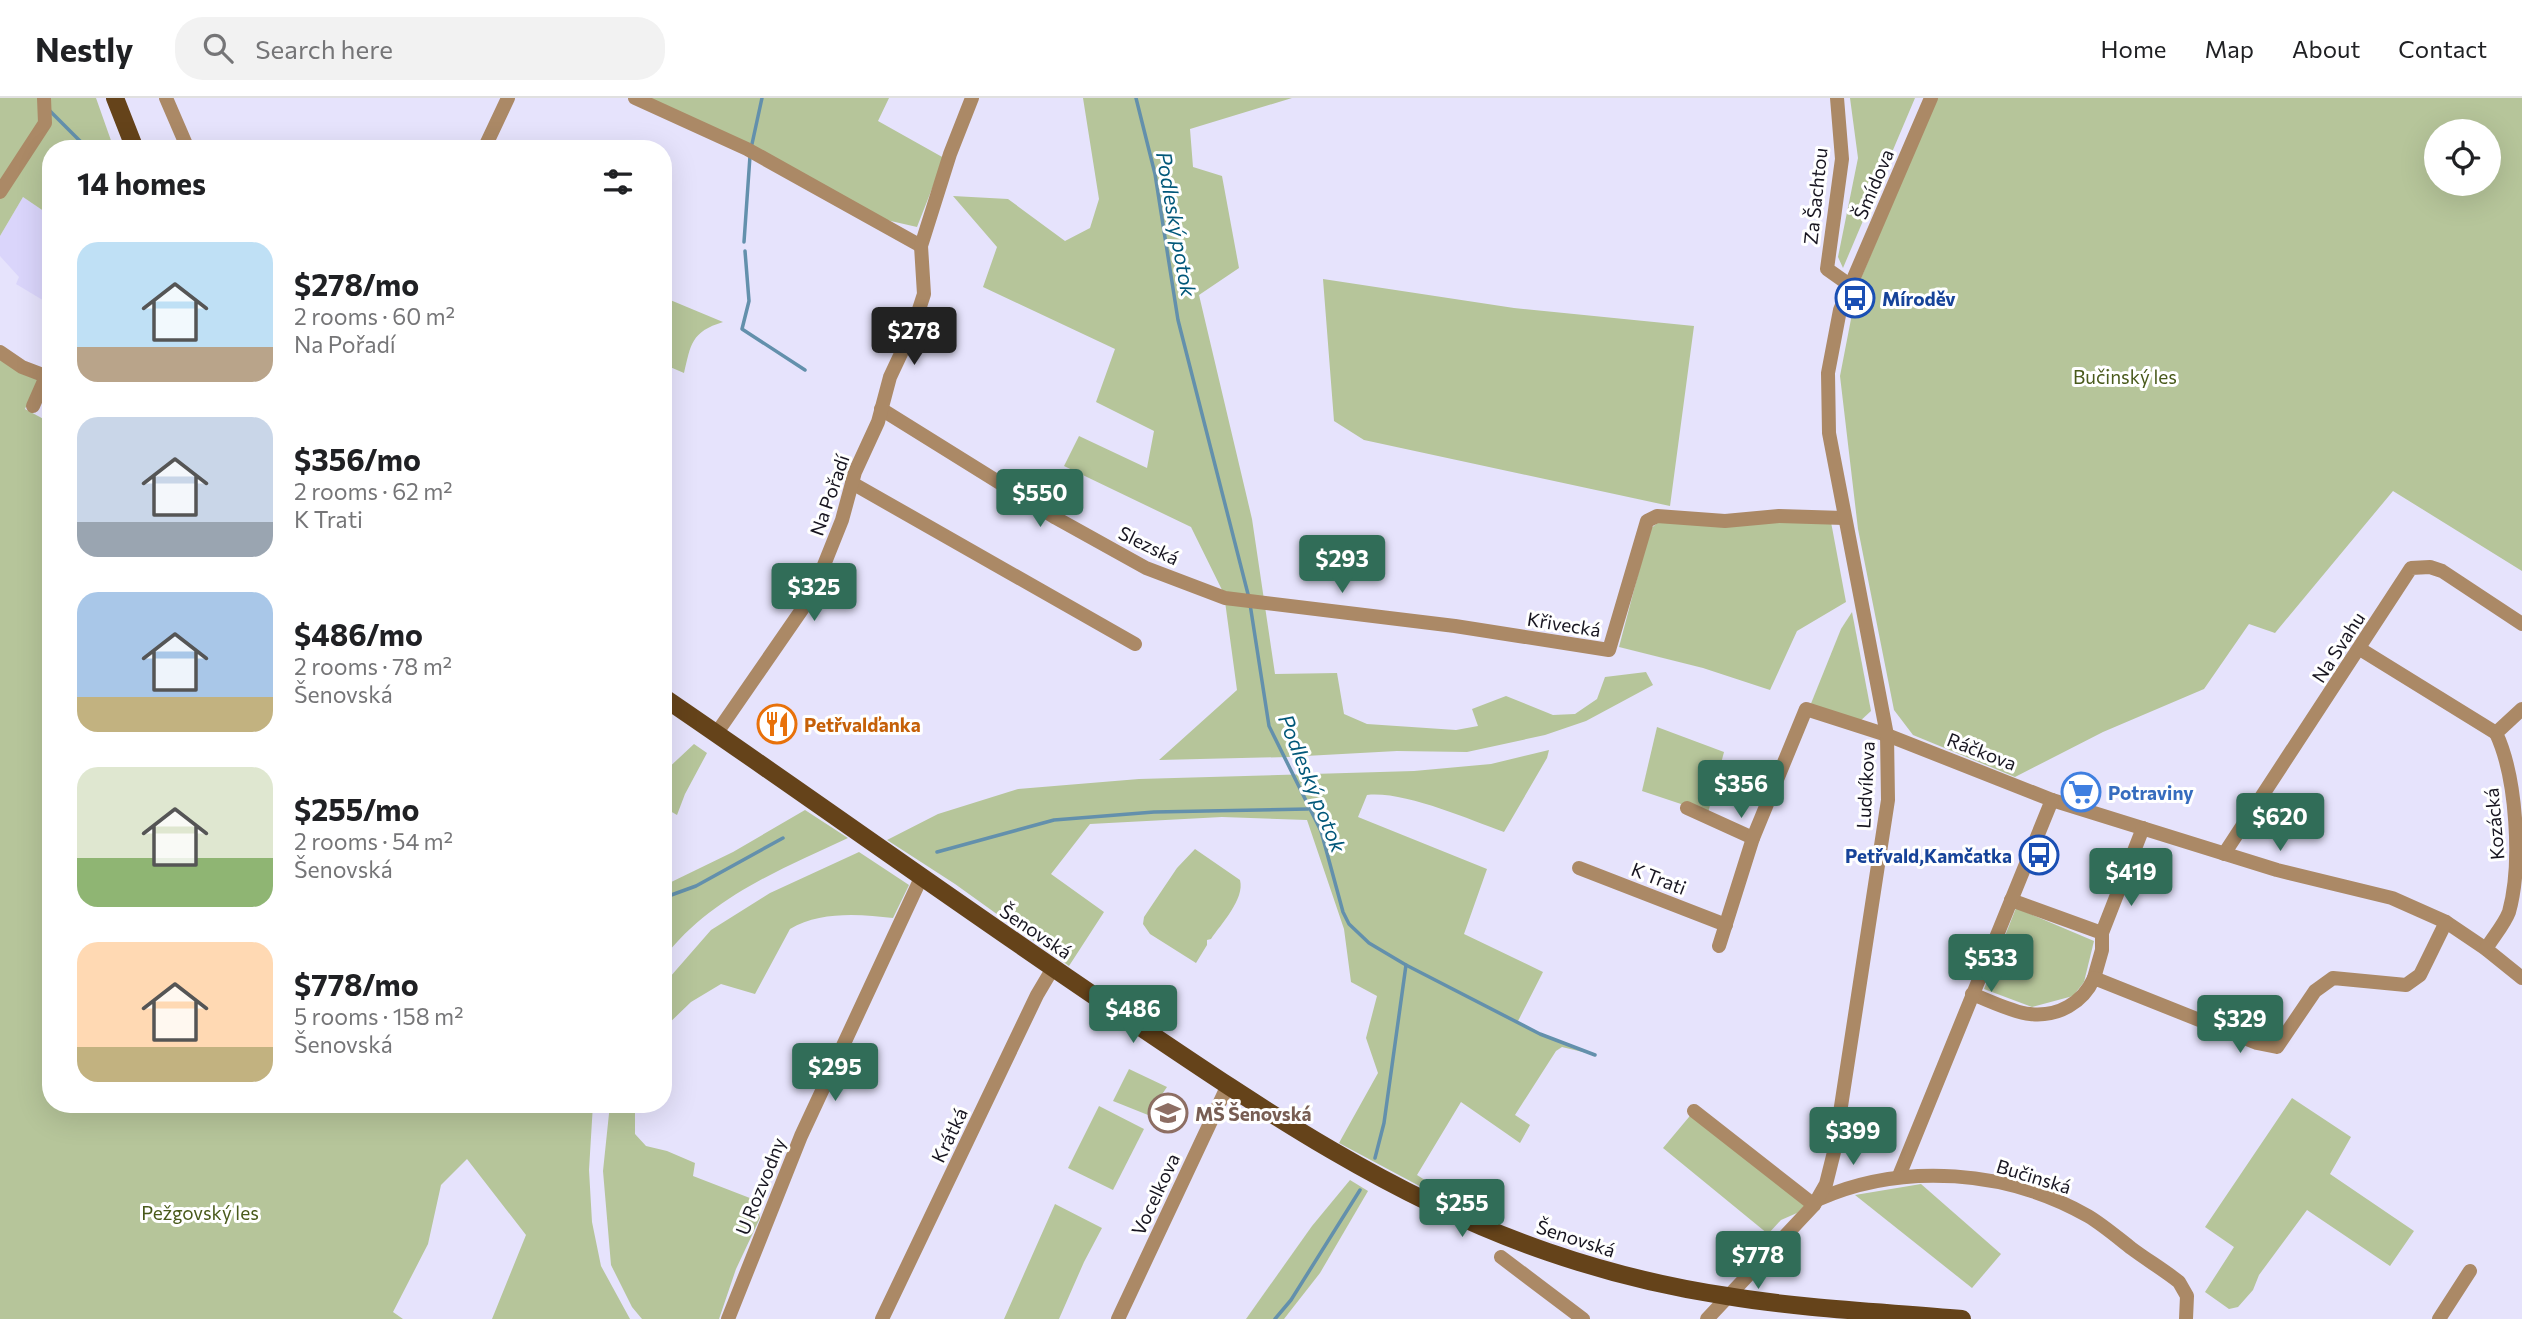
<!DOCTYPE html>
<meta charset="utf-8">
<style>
:root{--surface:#fff;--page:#f2f2f2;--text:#202124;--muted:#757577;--line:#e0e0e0;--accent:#316d58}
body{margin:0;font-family:Commissioner,sans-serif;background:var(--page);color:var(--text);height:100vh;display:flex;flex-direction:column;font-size:26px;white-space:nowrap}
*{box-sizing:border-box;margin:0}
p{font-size:23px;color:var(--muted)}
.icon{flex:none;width:38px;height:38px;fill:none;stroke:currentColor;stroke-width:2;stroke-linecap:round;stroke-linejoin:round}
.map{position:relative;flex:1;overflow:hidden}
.side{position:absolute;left:42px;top:42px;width:630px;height:973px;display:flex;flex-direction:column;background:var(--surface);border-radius:28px;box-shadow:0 7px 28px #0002}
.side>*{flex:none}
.fabs{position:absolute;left:2424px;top:21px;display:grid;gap:14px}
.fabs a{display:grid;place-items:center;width:77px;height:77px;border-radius:50%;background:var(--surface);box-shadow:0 7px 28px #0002;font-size:35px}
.price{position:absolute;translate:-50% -60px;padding:0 16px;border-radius:7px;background:var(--accent);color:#fff;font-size:23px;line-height:46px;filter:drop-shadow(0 2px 4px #0008)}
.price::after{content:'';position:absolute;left:50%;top:42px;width:21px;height:16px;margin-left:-10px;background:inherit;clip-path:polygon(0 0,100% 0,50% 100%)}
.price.active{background:#222;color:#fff}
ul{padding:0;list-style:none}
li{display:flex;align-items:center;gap:21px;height:175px;padding:0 35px}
li span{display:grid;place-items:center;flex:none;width:196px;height:140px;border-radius:21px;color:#555}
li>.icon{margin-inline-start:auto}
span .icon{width:84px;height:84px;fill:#fffc;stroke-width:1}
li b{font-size:30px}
h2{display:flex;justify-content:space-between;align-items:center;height:84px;padding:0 35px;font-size:30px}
header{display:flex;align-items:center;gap:42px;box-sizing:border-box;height:98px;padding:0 35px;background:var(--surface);border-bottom:2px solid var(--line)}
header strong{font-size:33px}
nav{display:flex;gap:38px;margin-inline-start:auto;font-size:24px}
.search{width:490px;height:63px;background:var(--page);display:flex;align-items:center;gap:18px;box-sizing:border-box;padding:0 24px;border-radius:28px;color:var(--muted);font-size:26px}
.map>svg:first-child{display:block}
</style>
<header>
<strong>Nestly</strong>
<div class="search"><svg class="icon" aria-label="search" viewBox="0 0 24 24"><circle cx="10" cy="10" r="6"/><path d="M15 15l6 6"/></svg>Search here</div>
<nav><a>Home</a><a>Map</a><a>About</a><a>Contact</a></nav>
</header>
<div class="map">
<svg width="2522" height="1221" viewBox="0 0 2522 1221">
<rect width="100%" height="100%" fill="#e6e3fc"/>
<!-- built -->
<polygon fill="#dad5fb" points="23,99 51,118 51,207 16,186 19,179 0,158 0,138"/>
<!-- green -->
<g fill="#b6c59a" fill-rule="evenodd">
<polygon points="0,0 96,0 114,51 51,51 51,118 23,99 0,138"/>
<polygon points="646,0 889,0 878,23 944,60 917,129 882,121"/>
<polygon points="1083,0 1292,0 1190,31 1193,69 1222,78 1239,170 1199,197 1252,421 1275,576 1337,575 1344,616 1367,626 1456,632 1478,628 1472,611 1506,598 1553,617 1575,616 1597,601 1605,579 1646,574 1653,587 1586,623 1545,637 1467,654 1397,653 1287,659 1159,662 1237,592 1224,496 1191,429 1064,368 1079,338 1147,370 1154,333 1096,304 1115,251 983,189 997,149 953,98 1008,101 1065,143 1090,130 1099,101"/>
<polygon points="1850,0 1915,0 1843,170 1838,159 1858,60"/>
<path d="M 1936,0 L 2522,0 L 2522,473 L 2393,393 L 2275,535 L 2249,526 L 2204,591 L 2103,634 L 2015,679 L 1913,637 L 1894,612 L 1858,431 L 1840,278 L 1857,190 ZM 2436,33 L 2488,33 L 2488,86 L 2436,86 Z"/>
<polygon points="1323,181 1514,210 1694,228 1670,408 1364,342 1334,323"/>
<path d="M 663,199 L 723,224 C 691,234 691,246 684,275 L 663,266 Z"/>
<polygon points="0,256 38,282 25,311 51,325 51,1006 593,1006 589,1072 592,1124 601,1168 630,1221 492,1221 526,1137 467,1061 441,1087 428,1146 393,1214 403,1221 0,1221"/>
<polygon points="1660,423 1831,424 1846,504 1797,533 1770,592 1703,570 1619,549 1650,431"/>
<polygon points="1852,514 1871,613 1858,625 1810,608 1841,531"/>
<polygon points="1657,629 1724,654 1708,715 1642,693"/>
<polygon points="694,646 707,655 685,696 677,717 663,709 663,675"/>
<path d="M 1549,652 L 1547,660 L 1504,734 C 1467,721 1405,693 1367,697 L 1358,719 L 1487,771 L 1464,836 L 1543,874 L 1517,925 L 1540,936 L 1595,957 L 1562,949 L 1556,953 L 1515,1017 L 1530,1027 L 1520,1045 L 1461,1004 L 1417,1077 L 1442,1093 L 1440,1099 L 1339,1045 L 1378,975 L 1366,940 L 1377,898 L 1351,884 L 1344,831 L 1307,722 L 1222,719 L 1090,726 L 1051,776 L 1104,814 L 1069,868 L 955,786 L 887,742 L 938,716 L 1018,691 L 1139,681 L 1414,673 L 1491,666 Z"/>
<path d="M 805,712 L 848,740 C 781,771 709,800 663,861 L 663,788 L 733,754 Z"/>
<path d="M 1195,751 L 1240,782 C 1245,801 1221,826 1211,841 L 1207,842 L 1207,847 L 1196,865 L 1150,836 L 1143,826 L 1144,819 L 1177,770 Z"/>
<path d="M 859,754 L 909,787 L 893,820 C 860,816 820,813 790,831 L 755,896 L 721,886 L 691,904 L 663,931 L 663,887 L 711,832 L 770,795 Z"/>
<polygon points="2016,810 2094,843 2084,884 2073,898 2032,909 1984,891"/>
<polygon points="1129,971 1167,989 1148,1017 1113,1003"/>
<polygon points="2292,1000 2351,1039 2330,1076 2414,1133 2390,1168 2307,1112 2259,1177 2253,1192 2238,1209 2229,1211 2205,1194 2234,1149 2205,1129"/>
<polygon points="610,1006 635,1006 635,1036 646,1048 667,1053 695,1065 693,1078 755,1102 760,1120 736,1171 719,1221 642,1221 632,1209 611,1167 603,1073"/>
<polygon points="1099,1008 1144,1031 1113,1092 1068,1070"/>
<polygon points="1694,1013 1807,1105 1797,1115 1781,1122 1768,1136 1663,1050"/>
<polygon points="1350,1082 1368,1093 1320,1175 1284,1221 1246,1221 1312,1128"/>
<polygon points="1921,1086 2001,1156 1972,1190 1855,1097"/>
<polygon points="1055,1106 1102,1130 1084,1164 1059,1221 1004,1221"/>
</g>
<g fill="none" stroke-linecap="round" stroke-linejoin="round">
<!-- stream -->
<g stroke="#6390ac" stroke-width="3.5">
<polyline points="1136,0 1155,76 1178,222 1249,500"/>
<polyline points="50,13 88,51"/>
<polyline points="752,46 762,0"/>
<polyline points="744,144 750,58"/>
<polyline points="745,153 749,203 742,231 805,272"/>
<polyline points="1250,506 1269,628 1321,733 1343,814 1349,826 1369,845 1406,867 1384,1025 1375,1060"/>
<polyline points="937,754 1054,722 1154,714 1308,711"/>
<polyline points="663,800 696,788 783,740"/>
<polyline points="1406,867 1540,936 1595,957"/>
<polyline points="1275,1221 1291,1202 1360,1092"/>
</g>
<!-- minor -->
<g stroke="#ab8966" stroke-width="14">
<polyline points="166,0 188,51"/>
<polyline points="635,0 747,51 921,148"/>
<polyline points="1837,0 1842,61 1827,171 1851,188"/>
<polyline points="484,51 508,0"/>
<polyline points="0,94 45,25 44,0"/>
<polyline points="0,254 22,269 43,277 51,273"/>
<polyline points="33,308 44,283 43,277"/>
<polyline points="881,311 1056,420 1146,470 1225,500 1455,528 1609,552 1647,423 1657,418 1725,423 1779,418 1844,420"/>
<polyline points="852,385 1135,546"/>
<polyline points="2360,551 2496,635"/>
<polyline points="716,636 812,497 842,422 855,374 878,324 890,279 913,230 924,196 921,148 950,56 972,0"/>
<polyline points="1687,710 1753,740"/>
<polyline points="2224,756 2411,470 2430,469 2442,473 2522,526"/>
<polyline points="1579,770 1726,827"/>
<polyline points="2011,802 2102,835"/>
<polyline points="1719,848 1753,740 1806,611 1887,637 2052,702 2277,772 2392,800 2446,824 2486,851 2522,880"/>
<path d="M 2486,851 C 2493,839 2504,827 2509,814 C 2522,767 2517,680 2496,635 L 2522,611"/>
<polyline points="2094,880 2102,852 2102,835 2143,730"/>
<path d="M 1972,896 C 1988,902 2014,915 2030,916 C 2058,919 2083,905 2094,880 L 2257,945 L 2277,949 L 2315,893 L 2333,880 L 2406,887 L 2420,877 L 2446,824"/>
<polyline points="1694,1013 1814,1107"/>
<polyline points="1899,1078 2052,702"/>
<path d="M 1819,1101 C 1903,1064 2008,1072 2088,1118 C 2103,1127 2117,1139 2131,1150 C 2147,1162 2164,1172 2179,1184 L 2187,1198 L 2186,1221"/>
<polyline points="1501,1159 1583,1221"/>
<polyline points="728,1221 801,1038 921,780"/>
<polyline points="882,1221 1037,897 1053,870"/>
<polyline points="1118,1221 1228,987"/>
<polyline points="1707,1221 1814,1107 1826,1086 1834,1054 1888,702 1887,637 1829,335 1828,275 1840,212 1931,0"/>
<polyline points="2439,1221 2470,1173"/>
</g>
<!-- major -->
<g stroke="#65431a" stroke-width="18">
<polyline points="115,0 135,51"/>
<path d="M 663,599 C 820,706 973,817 1130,922 C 1263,1012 1396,1102 1548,1154 C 1606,1174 1667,1189 1727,1198 C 1805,1211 1884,1214 1962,1221"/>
</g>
</g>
<!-- icons -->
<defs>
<symbol id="bus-ring" viewBox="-11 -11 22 22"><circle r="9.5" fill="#fff" stroke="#1a4fb4" stroke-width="1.5"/><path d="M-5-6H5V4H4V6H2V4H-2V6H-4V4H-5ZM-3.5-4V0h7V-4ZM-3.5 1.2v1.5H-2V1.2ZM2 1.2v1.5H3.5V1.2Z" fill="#1a4fb4"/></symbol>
<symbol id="restaurant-ring" viewBox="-11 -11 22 22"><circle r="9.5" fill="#fff" stroke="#e8710a" stroke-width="1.5"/><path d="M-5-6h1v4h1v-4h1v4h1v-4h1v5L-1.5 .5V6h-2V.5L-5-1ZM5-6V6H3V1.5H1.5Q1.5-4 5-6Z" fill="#e8710a"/></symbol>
<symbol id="supermarket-ring" viewBox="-11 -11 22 22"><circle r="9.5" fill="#fff" stroke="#3f7fe0" stroke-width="1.5"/><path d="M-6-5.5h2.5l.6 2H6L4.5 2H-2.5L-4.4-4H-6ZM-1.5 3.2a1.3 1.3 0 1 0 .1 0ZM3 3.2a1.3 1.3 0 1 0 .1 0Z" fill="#3f7fe0"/></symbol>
<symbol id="school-ring" viewBox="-11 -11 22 22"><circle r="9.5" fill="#fff" stroke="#8d6e63" stroke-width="1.5"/><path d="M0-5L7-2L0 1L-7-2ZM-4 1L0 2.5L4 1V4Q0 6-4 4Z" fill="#8d6e63"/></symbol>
</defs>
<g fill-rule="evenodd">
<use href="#bus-ring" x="1833" y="178" width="44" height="44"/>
<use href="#restaurant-ring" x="755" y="604" width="44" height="44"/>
<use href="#supermarket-ring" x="2059" y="672" width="44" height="44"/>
<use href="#bus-ring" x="2017" y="735" width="44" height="44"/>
<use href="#school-ring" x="1146" y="993" width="44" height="44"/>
</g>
<g text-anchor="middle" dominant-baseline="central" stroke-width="6" stroke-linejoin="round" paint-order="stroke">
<!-- street labels -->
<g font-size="19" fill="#181621" stroke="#fff">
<text transform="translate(1873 86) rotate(-67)">Šmídova</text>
<text transform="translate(1815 98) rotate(-84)">Za Šachtou</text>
<text transform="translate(829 397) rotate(-71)">Na Pořadí</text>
<text transform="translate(1149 447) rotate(26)">Slezská</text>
<text transform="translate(1564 526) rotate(9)">Křivecká</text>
<text transform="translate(2338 549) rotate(-57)">Na Svahu</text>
<text transform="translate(1982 653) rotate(21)">Ráčkova</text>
<text transform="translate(1865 687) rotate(-87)">Ludvíkova</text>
<text transform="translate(2494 726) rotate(-95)">Kozácká</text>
<text transform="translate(1659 780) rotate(21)">K Trati</text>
<text transform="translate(1036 833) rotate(34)">Šenovská</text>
<text transform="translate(949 1037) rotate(-64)">Krátká</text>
<text transform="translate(2034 1078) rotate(17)">Bučinská</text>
<text transform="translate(760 1088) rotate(-68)">U Rozvodny</text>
<text transform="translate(1155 1096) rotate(-65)">Vocelkova</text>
<text transform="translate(1576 1140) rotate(18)">Šenovská</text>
</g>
<!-- transit labels -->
<g font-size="19" font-weight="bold" fill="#164399" stroke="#fff" text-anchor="start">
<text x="1882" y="200">Míroděv</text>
<text x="2012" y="757" text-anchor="end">Petřvald,Kamčatka</text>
</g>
<!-- park labels -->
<g font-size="19" fill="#495a1b" stroke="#fff">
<text x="2125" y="278">Bučinský les</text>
<text x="200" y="1114">Pežgovský les</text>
</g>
<!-- food labels -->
<g font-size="19" font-weight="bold" fill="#c56008" stroke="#fff" text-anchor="start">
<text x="804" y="626">Petřvalďanka</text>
</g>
<!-- shop labels -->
<g font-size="19" font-weight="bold" fill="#366cbe" stroke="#fff" text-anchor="start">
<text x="2108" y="694">Potraviny</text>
</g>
<!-- education labels -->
<g font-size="19" font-weight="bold" fill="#785e54" stroke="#fff" text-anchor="start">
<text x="1195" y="1015">MŠ Šenovská</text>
</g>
<!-- water labels -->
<g font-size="21" font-style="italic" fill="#005779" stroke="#fff">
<text transform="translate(1177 126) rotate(80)">Podleský potok</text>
<text transform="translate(1313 685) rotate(68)">Podleský potok</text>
</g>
</g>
</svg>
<div class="fabs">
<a><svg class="icon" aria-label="locate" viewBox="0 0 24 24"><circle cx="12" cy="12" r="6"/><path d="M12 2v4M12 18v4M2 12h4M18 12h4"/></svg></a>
</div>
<b class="price active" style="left:914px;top:269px">$278</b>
<b class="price" style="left:1040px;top:431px">$550</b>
<b class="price" style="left:1342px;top:497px">$293</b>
<b class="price" style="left:814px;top:525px">$325</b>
<b class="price" style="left:1741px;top:722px">$356</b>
<b class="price" style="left:2280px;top:755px">$620</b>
<b class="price" style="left:2131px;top:810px">$419</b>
<b class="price" style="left:1991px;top:896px">$533</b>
<b class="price" style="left:1133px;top:947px">$486</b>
<b class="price" style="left:2240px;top:957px">$329</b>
<b class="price" style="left:835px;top:1005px">$295</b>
<b class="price" style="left:1853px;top:1069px">$399</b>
<b class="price" style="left:1462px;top:1141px">$255</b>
<b class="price" style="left:1758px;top:1193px">$778</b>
<section class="side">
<h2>14 homes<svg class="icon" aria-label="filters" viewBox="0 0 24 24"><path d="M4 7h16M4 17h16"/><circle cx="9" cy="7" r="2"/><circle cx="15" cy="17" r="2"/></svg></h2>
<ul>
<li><span style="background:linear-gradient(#bfe0f5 75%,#b9a48a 0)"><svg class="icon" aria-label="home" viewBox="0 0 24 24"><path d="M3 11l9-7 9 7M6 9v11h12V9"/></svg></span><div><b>$278/mo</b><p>2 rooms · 60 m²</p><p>Na Pořadí</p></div></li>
<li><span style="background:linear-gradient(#c9d6e8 75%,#9aa5b1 0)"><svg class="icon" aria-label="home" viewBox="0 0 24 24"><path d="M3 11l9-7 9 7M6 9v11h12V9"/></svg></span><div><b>$356/mo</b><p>2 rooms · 62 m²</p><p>K Trati</p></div></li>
<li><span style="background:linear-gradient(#a9c7e8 75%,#c2b280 0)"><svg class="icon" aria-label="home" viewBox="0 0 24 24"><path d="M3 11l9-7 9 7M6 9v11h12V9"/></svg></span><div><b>$486/mo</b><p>2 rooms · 78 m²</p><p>Šenovská</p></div></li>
<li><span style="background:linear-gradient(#dfe7d0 65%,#8fb573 0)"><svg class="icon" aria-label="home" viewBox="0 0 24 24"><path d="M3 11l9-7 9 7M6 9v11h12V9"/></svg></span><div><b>$255/mo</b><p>2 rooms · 54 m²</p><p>Šenovská</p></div></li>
<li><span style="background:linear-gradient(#ffd9b3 75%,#c2b280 0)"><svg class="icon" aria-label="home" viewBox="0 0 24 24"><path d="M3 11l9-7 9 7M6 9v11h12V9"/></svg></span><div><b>$778/mo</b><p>5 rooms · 158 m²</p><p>Šenovská</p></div></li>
</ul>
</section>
</div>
